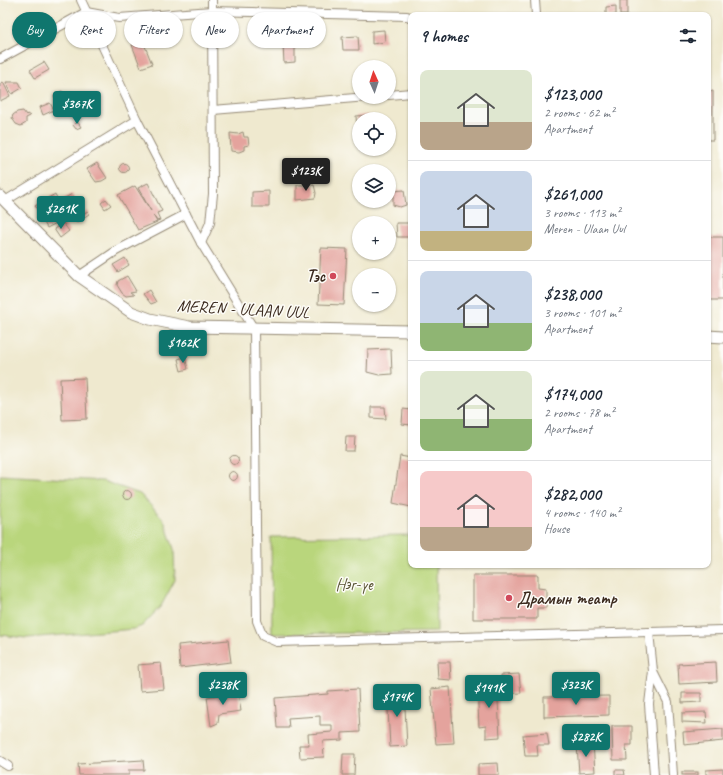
<!DOCTYPE html>
<meta charset="utf-8">
<style>
:root{--surface:#fff;--page:#f2f2f3;--text:#1f2937;--muted:#747a83;--line:#e0e1e3;--accent:#0f766e}
body{margin:0;font-family:Caveat,sans-serif;background:var(--page);color:var(--text);height:100vh;display:flex;flex-direction:column;font-size:15px;white-space:nowrap}
*{box-sizing:border-box;margin:0}
p{font-size:13px;color:var(--muted)}
.icon{flex:none;width:22px;height:22px;fill:none;stroke:currentColor;stroke-width:2;stroke-linecap:round;stroke-linejoin:round}
.map{position:relative;flex:1;overflow:hidden}
.panel{position:absolute;left:408px;top:12px;width:303px;height:556px;display:flex;flex-direction:column;background:var(--surface);border-radius:8px;box-shadow:0 1px 3px #0004}
.panel>*{flex:none}
.banner{position:absolute;left:12px;top:12px;width:336px;height:36px;display:flex;gap:8px}
.needle{width:26px;rotate:357deg}
.tools{position:absolute;left:352px;top:60px;display:grid;gap:8px}
.tools a{display:grid;place-items:center;width:44px;height:44px;border-radius:50%;background:var(--surface);box-shadow:0 1px 3px #0004;font-size:20px}
.price{position:absolute;translate:-50% -34px;padding:0 9px;border-radius:4px;background:var(--accent);color:#fff;font-size:13px;line-height:26px;filter:drop-shadow(0 1px 2px #0008)}
.price::after{content:'';position:absolute;left:50%;top:24px;width:12px;height:9px;margin-left:-6px;background:inherit;clip-path:polygon(0 0,100% 0,50% 100%)}
.price.selected{background:#222;color:#fff}
ul{padding:0;list-style:none}
li{display:flex;align-items:center;gap:12px;height:100px;padding:0 12px}
li+li{border-top:1px solid var(--line)}
li span{display:grid;place-items:center;flex:none;width:112px;height:80px;border-radius:8px;color:#555}
li>.icon{margin-inline-start:auto}
span .icon{width:48px;height:48px;fill:#fffc;stroke-width:1}
li b{font-size:17px}
h2{display:flex;justify-content:space-between;align-items:center;height:48px;padding:0 12px;font-size:17px}
.pill{padding:0 14px;border-radius:18px;background:var(--surface);box-shadow:0 1px 3px #0004;font-size:14px;line-height:36px}
.pill.selected{background:var(--accent);color:#fff}
.map>svg:first-child{display:block}
</style>
<div class="map">
<svg width="723" height="775" viewBox="0 0 723 775">
<rect width="100%" height="100%" fill="#fdfcf7"/>
<filter id="ink" filterUnits="userSpaceOnUse"><feTurbulence type="fractalNoise" baseFrequency=".025" numOctaves="2"/><feDisplacementMap in="SourceGraphic" scale="8" xChannelSelector="R" yChannelSelector="G"/><feConvolveMatrix kernelMatrix="1 2 1 2 8 2 1 2 1" color-interpolation-filters="sRGB"/></filter>
<filter id="wash" filterUnits="userSpaceOnUse"><feTurbulence type="fractalNoise" baseFrequency=".012" numOctaves="4" result="noise"/><feDisplacementMap in="SourceGraphic" scale="16" xChannelSelector="R" yChannelSelector="G"/><feGaussianBlur stdDeviation="0.9" result="paint"/><feColorMatrix in="noise" values="0 0 0 0 0 0 0 0 0 0 0 0 0 0 0 0 0 1.4 0 .05"/><feComposite in="paint" operator="in"/></filter>
<g filter="url(#wash)">
<rect width="100%" height="100%" fill="#efe9cf"/>
<!-- green -->
<g fill="#b9d67c" stroke="#7a804d">
<polygon points="0,475 103,481 140,494 164,520 174,549 175,580 161,606 142,626 134,629 27,638 0,635"/>
<polygon points="411,535 411,565 436,565 437,632 272,634 271,537"/>
</g>
<g id="blocks">
<!-- building -->
<g fill="#e4a39d">
<rect x="620" y="0" width="7" height="15"/>
<polygon points="616,6 616,15 606,15 606,7"/>
<polygon points="384,30 385,42 372,44 372,31"/>
<polygon points="358,36 359,50 343,50 342,37"/>
<polygon points="143,41 152,64 141,68 132,45"/>
<polygon points="283,45 295,45 295,62 284,63"/>
<polygon points="44,62 49,70 35,78 30,70"/>
<polygon points="3,82 10,96 0,101 0,84"/>
<polygon points="6,82 19,82 22,88 12,94"/>
<polygon points="62,91 67,98 58,103 54,96"/>
<polygon points="713,91 713,140 708,140 708,92"/>
<polygon points="50,103 54,110 43,115 40,107"/>
<polygon points="23,111 26,115 27,114 30,116 26,118 26,123 21,126 16,124 12,118 13,115 17,112"/>
<polygon points="369,115 369,119 359,119 359,129 357,129 356,116"/>
<polygon points="77,121 81,127 76,129 73,125"/>
<polygon points="243,132 244,137 248,137 249,145 244,146 244,150 239,152 231,151 230,133 238,134"/>
<polygon points="97,163 107,178 102,181 96,182 87,169"/>
<circle cx="124" cy="168" r="4.5"/>
<polygon points="148,183 162,211 157,213 160,220 157,221 153,215 157,222 138,230 118,195 135,186 151,211 138,188"/>
<polygon points="297,185 314,185 316,193 315,198 297,200"/>
<polygon points="404,190 406,205 400,207 393,205 393,191"/>
<polygon points="269,191 269,207 252,207 252,192"/>
<polygon points="55,194 58,200 39,211 35,206"/>
<polygon points="72,194 81,210 47,228 39,213"/>
<polygon points="106,199 111,205 105,209 101,203"/>
<polygon points="88,211 89,214 77,222 75,218"/>
<polygon points="63,223 69,231 60,238 54,229"/>
<polygon points="396,223 411,223 411,237 397,237"/>
<rect x="708" y="237" width="15" height="63"/>
<polygon points="321,248 347,249 344,305 318,304"/>
<polygon points="125,258 129,265 118,272 113,265"/>
<polygon points="127,276 136,291 130,292 134,295 126,296 122,293 117,285 118,281"/>
<polygon points="149,290 156,302 151,304 143,294"/>
<polygon points="391,349 392,374 379,375 367,372 368,350"/>
<polygon points="185,357 188,369 181,371 178,359"/>
<polygon points="85,378 87,419 62,420 60,379"/>
<polygon points="371,407 385,407 386,419 371,418"/>
<polygon points="403,409 411,410 411,425 402,424"/>
<polygon points="346,437 355,437 354,451 345,451"/>
<circle cx="234" cy="460" r="4.5"/>
<polygon points="400,456 411,458 411,507 393,503"/>
<circle cx="233" cy="476" r="4.5"/>
<circle cx="127" cy="495" r="4.5"/>
<polygon points="473,575 538,575 538,588 546,589 546,608 537,608 537,619 473,619"/>
<polygon points="228,640 231,662 180,668 178,645"/>
<polygon points="437,662 450,662 451,680 438,679"/>
<polygon points="716,662 717,682 679,684 678,664"/>
<polygon points="161,663 164,689 140,691 138,665"/>
<polygon points="519,674 521,693 504,694 501,675"/>
<polygon points="497,683 500,737 486,738 486,726 479,727 477,684"/>
<polygon points="450,687 454,743 436,744 431,689"/>
<polygon points="358,689 360,732 342,733 342,740 323,741 324,757 300,758 299,745 309,745 308,734 332,732 332,725 320,725 320,716 288,718 289,728 277,728 275,698 328,694 328,691"/>
<polygon points="404,689 407,746 390,747 387,690"/>
<polygon points="238,692 241,711 219,714 218,723 211,726 207,697"/>
<polygon points="682,693 701,693 701,702 682,703"/>
<polygon points="609,696 609,715 544,717 544,697"/>
<polygon points="706,712 707,723 682,722 682,713"/>
<polygon points="612,726 632,726 632,745 626,745 627,760 613,760"/>
<polygon points="723,729 723,741 684,745 683,732"/>
<polygon points="547,733 549,745 537,745 538,756 525,756 523,735"/>
<polygon points="593,743 595,772 579,773 577,745"/>
<polygon points="343,754 355,754 354,775 342,775"/>
<polygon points="143,760 144,770 129,770 129,775 79,775 78,764"/>
<polygon points="498,763 499,775 478,775 478,764"/>
<polygon points="723,769 723,775 706,775 706,770"/>
<polygon points="615,770 624,770 625,775 615,775"/>
<rect x="682" y="772" width="16" height="3"/>
</g>
</g>
</g>
<g filter="url(#ink)">
<use href="#blocks" fill-opacity="0" stroke="#958a76" stroke-width="1"/>
<g fill="none" stroke-linecap="round" stroke-linejoin="round">
<defs>
<g id="street">
<polyline points="81,0 137,120 201,243 254,329 257,621 263,636 277,642 723,630"/>
<polyline points="535,0 536,15"/>
<polyline points="0,59 86,12 119,18 212,11 407,16 411,18"/>
<polyline points="389,95 411,93"/>
<polyline points="213,110 367,97"/>
<polyline points="5,201 137,120"/>
<polyline points="201,243 210,223 213,194 212,0"/>
<polyline points="79,276 116,251 186,214"/>
<polyline points="649,632 653,671 649,704 654,775"/>
<polyline points="653,672 668,702 673,775"/>
<polyline points="0,761 8,766"/>
</g>
<g id="secondary">
<polyline points="0,196 79,276 131,312 150,319 189,327 411,331"/>
<polyline points="708,336 723,337"/>
</g>
</defs>
<!-- street casing -->
<use href="#street" stroke="#958a76" stroke-width="10"/>
<!-- secondary casing -->
<use href="#secondary" stroke="#958a76" stroke-width="13"/>
<!-- street -->
<use href="#street" stroke="#fff" stroke-width="8"/>
<!-- secondary -->
<use href="#secondary" stroke="#fff" stroke-width="11"/>
</g>
</g>
<!-- markers -->
<g fill="#d1495b" stroke="#fdfcf7" stroke-width="1.5">
<circle cx="333" cy="276" r="4"/>
<circle cx="509" cy="598" r="4"/>
</g>
<g text-anchor="middle" dominant-baseline="central" stroke-width="3" stroke-linejoin="round" paint-order="stroke">
<!-- poi labels -->
<g font-size="17" font-weight="bold" fill="#3b2a1e" stroke="#fdfcf7" text-anchor="end">
<text x="325" y="276">Тэс</text>
<text x="517" y="598" text-anchor="start">Драмын театр</text>
</g>
<!-- street labels -->
<g font-size="17" fill="#3b2a1e" stroke="#fdfcf7">
<text transform="translate(243 309) rotate(3)">MEREN - ULAAN UUL</text>
</g>
<!-- park labels -->
<g font-size="17" fill="#5a5536" stroke="#fdfcf7">
<text x="354" y="584">Нэг-үе</text>
</g>
</g>
</svg>
<div class="tools">
<a><svg class="needle" viewBox="-14 -14 28 28"><path d="M0-13l5 13h-10z" fill="#e53935"/><path d="M0 13l5-13h-10z" fill="#747a83"/></svg></a>
<a><svg class="icon" aria-label="locate" viewBox="0 0 24 24"><circle cx="12" cy="12" r="6"/><path d="M12 2v4M12 18v4M2 12h4M18 12h4"/></svg></a>
<a><svg class="icon" aria-label="layers" viewBox="0 0 24 24"><path d="M12 4l9 5-9 5-9-5zM3 14l9 5 9-5"/></svg></a>
<a>+</a>
<a>−</a>
</div>
<b class="price" style="left:77px;top:125px">$367K</b>
<b class="price selected" style="left:306px;top:192px">$123K</b>
<b class="price" style="left:61px;top:230px">$261K</b>
<b class="price" style="left:183px;top:364px">$162K</b>
<b class="price" style="left:223px;top:706px">$238K</b>
<b class="price" style="left:576px;top:706px">$323K</b>
<b class="price" style="left:489px;top:709px">$141K</b>
<b class="price" style="left:397px;top:718px">$174K</b>
<b class="price" style="left:586px;top:758px">$282K</b>
<div class="banner">
<a class="pill selected">Buy</a>
<a class="pill">Rent</a>
<a class="pill">Filters</a>
<a class="pill">New</a>
<a class="pill">Apartment</a>
</div>
<section class="panel">
<h2>9 homes<svg class="icon" aria-label="filters" viewBox="0 0 24 24"><path d="M4 7h16M4 17h16"/><circle cx="9" cy="7" r="2"/><circle cx="15" cy="17" r="2"/></svg></h2>
<ul>
<li><span style="background:linear-gradient(#dfe7d0 65%,#b9a48a 0)"><svg class="icon" aria-label="home" viewBox="0 0 24 24"><path d="M3 11l9-7 9 7M6 9v11h12V9"/></svg></span><div><b>$123,000</b><p>2 rooms · 62 m²</p><p>Apartment</p></div></li>
<li><span style="background:linear-gradient(#c9d6e8 75%,#c2b280 0)"><svg class="icon" aria-label="home" viewBox="0 0 24 24"><path d="M3 11l9-7 9 7M6 9v11h12V9"/></svg></span><div><b>$261,000</b><p>3 rooms · 113 m²</p><p>Meren - Ulaan Uul</p></div></li>
<li><span style="background:linear-gradient(#c9d6e8 65%,#8fb573 0)"><svg class="icon" aria-label="home" viewBox="0 0 24 24"><path d="M3 11l9-7 9 7M6 9v11h12V9"/></svg></span><div><b>$238,000</b><p>3 rooms · 101 m²</p><p>Apartment</p></div></li>
<li><span style="background:linear-gradient(#dfe7d0 60%,#8fb573 0)"><svg class="icon" aria-label="home" viewBox="0 0 24 24"><path d="M3 11l9-7 9 7M6 9v11h12V9"/></svg></span><div><b>$174,000</b><p>2 rooms · 78 m²</p><p>Apartment</p></div></li>
<li><span style="background:linear-gradient(#f6c9c9 70%,#b9a48a 0)"><svg class="icon" aria-label="home" viewBox="0 0 24 24"><path d="M3 11l9-7 9 7M6 9v11h12V9"/></svg></span><div><b>$282,000</b><p>4 rooms · 140 m²</p><p>House</p></div></li>
</ul>
</section>
</div>
